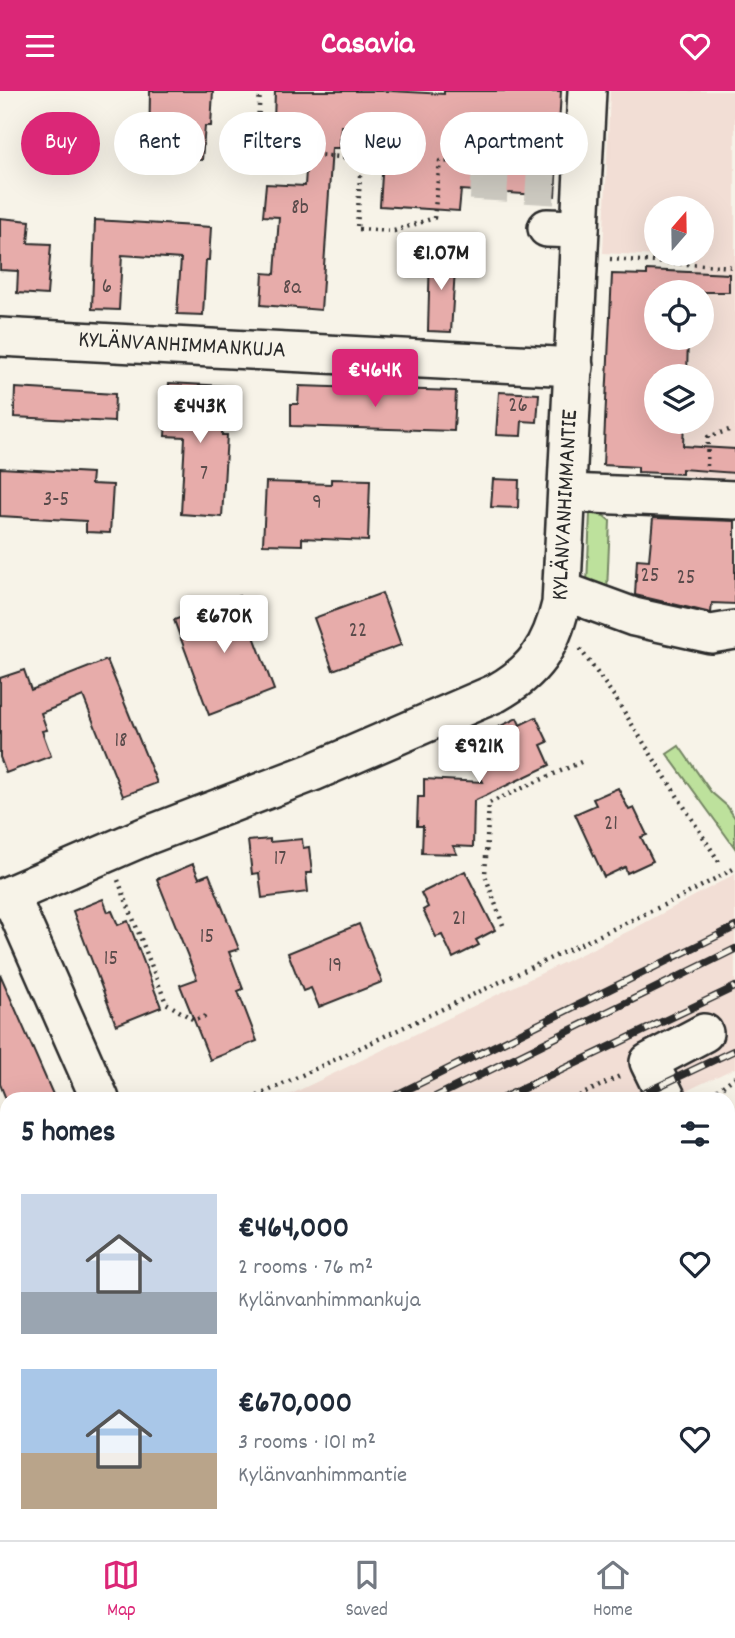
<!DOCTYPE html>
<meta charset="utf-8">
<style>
:root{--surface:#fff;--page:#f2f2f3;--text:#1f2937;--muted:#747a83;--line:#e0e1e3;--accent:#db2777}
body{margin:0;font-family:Dekko,sans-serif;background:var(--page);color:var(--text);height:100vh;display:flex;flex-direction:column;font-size:26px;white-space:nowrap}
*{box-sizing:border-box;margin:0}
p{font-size:23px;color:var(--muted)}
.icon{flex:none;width:38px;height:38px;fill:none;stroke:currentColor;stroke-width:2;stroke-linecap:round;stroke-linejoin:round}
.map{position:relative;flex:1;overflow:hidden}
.panel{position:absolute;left:0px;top:1001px;width:735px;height:448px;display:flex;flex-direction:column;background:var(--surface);border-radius:21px 21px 0 0;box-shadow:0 7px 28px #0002}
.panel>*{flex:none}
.guide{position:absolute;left:21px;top:21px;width:693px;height:63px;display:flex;gap:14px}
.needle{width:46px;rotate:20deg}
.controls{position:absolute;left:644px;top:105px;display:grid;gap:14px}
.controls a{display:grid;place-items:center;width:70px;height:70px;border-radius:50%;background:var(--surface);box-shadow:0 7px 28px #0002;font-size:35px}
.price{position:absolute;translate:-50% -60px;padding:0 16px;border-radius:7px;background:#fff;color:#222;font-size:23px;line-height:46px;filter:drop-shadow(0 2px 4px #0008)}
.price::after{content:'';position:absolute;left:50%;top:42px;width:21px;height:16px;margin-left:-10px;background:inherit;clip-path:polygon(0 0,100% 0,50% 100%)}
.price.current{background:var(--accent);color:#fff}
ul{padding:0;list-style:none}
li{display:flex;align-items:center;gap:21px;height:175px;padding:0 21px}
li span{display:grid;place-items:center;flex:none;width:196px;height:140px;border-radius:0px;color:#555}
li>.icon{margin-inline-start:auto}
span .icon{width:84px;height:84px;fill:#fffc;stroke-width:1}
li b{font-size:30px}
h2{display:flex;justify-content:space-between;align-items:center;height:84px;padding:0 21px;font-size:30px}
.chip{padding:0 24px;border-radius:32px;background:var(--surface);box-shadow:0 7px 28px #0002;font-size:24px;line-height:63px}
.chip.current{background:var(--accent);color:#fff}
header{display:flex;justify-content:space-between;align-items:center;height:91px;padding:0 21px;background:var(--accent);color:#fff;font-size:32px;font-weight:700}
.menu{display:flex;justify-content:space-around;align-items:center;height:98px;border-top:2px solid var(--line);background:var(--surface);font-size:19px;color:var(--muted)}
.menu a{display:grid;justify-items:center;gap:4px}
.menu .current{color:var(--accent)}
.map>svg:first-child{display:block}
</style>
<header><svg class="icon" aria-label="menu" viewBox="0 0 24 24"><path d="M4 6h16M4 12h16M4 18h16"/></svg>Casavia<svg class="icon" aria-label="heart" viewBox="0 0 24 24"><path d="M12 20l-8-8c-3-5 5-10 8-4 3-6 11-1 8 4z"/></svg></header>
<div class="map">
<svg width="735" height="1449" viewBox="0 0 735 1449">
<rect width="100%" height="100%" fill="#f7f3e8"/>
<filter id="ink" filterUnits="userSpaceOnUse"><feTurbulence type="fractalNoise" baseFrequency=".0143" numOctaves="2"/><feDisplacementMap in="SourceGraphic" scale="14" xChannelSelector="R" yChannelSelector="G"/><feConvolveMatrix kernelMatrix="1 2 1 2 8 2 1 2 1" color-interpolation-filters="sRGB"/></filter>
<g filter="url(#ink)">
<!-- built -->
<g fill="#f2ded5" fill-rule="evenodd">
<path d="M 610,0 L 735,0 L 735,388 L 683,385 L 686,331 L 702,331 L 702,285 L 688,285 L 690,247 L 702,247 L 702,201 L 692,201 L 694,167 L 603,162 ZM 656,117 L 702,117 L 702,163 L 656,163 Z"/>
<polygon points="735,783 735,977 669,1008 281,1008 635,837"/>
<polygon points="7,1139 7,1321 0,1324 0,1143"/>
</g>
<!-- green -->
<g fill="#bde19c" stroke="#748664" stroke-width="2">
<polygon points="590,422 604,425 610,430 607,500 587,494"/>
<polygon points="679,655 711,701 727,715 735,727 735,757 667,663"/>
</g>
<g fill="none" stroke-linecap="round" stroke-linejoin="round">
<!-- stream -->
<polyline stroke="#5b8b91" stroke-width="9" points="0,1335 7,1332"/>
</g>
<!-- building -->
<g fill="#e7acaa" stroke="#2b2b2b" stroke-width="2">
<polygon points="150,0 213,0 211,35 205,35 202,69 149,66"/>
<polygon points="275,0 391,0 444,3 444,0 561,0 555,105 461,99 459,120 380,115 385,37 341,35 339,57 332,57 321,219 261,214 263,182 275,183 279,126 263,125 266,93 305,95 309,33 274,31"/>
<polygon points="0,127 30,130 28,152 51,153 47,204 17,202 18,180 0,179"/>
<polygon points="95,129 211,136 209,169 206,169 203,224 177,223 181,168 122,164 119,219 92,218"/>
<polygon points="430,162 456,163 451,241 428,240"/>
<polygon points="647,179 729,183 729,201 656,201 656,247 688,247 687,285 656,285 656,331 684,331 683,355 735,358 735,382 682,378 682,383 638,381 638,376 603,374 612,183 647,184"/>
<polygon points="169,292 225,295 222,344 227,344 222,426 181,423 185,346 165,345"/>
<polygon points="299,295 456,300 454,340 291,335 291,313 298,313"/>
<polygon points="15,297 115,303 114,331 14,326"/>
<polygon points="499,301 539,303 537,331 522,330 521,345 496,344"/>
<polygon points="0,377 92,382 91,393 113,394 110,442 86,441 86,430 0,425"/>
<polygon points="331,388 370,389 368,450 302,447 302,454 263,453 266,391 331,393"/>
<polygon points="493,388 519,389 518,417 491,416"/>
<polygon points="653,427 735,430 735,513 712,512 711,522 635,504 637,468 649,469"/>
<polygon points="382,502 401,554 333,579 314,527"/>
<polygon points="239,505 274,599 209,624 174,529"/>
<polygon points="107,569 157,692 123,705 83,605 41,622 47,639 42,640 51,665 6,682 0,666 0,587 24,579 31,599"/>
<polygon points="536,626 548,651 541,654 550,674 474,710 473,756 453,755 457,763 422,762 423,735 417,735 418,706 424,706 424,688 483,691 468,658 487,649 484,643 517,627 520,634"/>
<polygon points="618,697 629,719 634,717 647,744 641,746 653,770 627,782 625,776 604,786 575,723 596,714 593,708"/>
<polygon points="270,748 270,751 302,748 303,757 309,756 312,782 306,782 308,801 262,807 259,782 252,783 248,750"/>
<polygon points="193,773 199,787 209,783 239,858 229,861 243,898 238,900 257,950 210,969 180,894 197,888 157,788"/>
<polygon points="465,780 495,839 476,849 479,854 453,867 442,844 436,846 423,819 428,816 421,802"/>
<polygon points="103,808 108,821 112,820 118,834 128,830 161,916 116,934 73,820"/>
<polygon points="359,833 382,891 319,916 311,897 303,900 288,862"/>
<polygon points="0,883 55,1008 6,1008 0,993"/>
</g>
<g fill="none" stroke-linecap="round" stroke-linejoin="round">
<!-- minor-tunnel -->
<polyline stroke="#cecbc2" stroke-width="37" stroke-dasharray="37 18" stroke-linecap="butt" points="471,90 555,95"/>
<defs>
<g id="minor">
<polyline points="547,137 580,138"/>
<polyline points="0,246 574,276"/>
<polyline points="568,402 735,409"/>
<polyline points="563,500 634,526 711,543 735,539"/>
<polyline points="10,804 100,1008"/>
<path d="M 0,808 L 146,745 L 313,681 L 496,602 C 534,581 551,556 561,513 L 587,0"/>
<polyline points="667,1008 649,971 704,942"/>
<polyline points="728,1415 735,1417"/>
<polyline points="441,1449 468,1442"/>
</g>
</defs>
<!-- minor casing -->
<use href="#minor" stroke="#2b2b2b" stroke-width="42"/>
<!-- path -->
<g stroke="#2b2b2b" stroke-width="4.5" stroke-dasharray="2 5" stroke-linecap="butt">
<polyline points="260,0 257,48 260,56 265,59 361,68 357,138 394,140 434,127 440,70 553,77"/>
<polyline points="610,168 735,176"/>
<polyline points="707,375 708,346 729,339"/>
<polyline points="580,558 614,605 721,774"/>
<polyline points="118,789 166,912 194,929 210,924"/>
<polyline points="503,834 485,784 489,712 581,671"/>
<polyline points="251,1008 683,805 735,777"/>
<polyline points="573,1008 620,985"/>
<polyline points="706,1008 735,986"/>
<polyline points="728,1052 735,1052"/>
<polyline points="0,1128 7,1125"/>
<polyline points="728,1156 735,1252"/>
<polyline points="0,1352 7,1348"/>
</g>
<!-- minor -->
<use href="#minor" stroke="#f7f3e8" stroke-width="37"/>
<defs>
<g id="rail">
<polyline points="388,1008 735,836"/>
<polyline points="431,1008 735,858"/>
<polyline points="501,1008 735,896"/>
<polyline points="632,1008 735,959"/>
<polyline points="0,1196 7,1192"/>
<polyline points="0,1216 7,1213"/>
<polyline points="0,1249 7,1245"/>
<polyline points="0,1305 7,1302"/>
</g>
</defs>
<!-- rail casing -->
<use href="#rail" stroke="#2b2b2b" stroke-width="8"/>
<!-- rail -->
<use href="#rail" stroke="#f7f3e8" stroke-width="5" stroke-dasharray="16" stroke-linecap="butt"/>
</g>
</g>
<g text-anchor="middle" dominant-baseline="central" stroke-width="7" stroke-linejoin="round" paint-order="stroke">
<!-- number labels -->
<g font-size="21" fill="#5a4b4b">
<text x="300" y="118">8b</text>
<text x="107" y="197">6</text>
<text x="292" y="198">8a</text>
<text x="518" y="316">26</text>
<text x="204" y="384">7</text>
<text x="56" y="410">3-5</text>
<text x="317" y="413">9</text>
<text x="650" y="486">25</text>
<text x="686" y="488">25</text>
<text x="358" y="541">22</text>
<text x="121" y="651">18</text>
<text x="611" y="734">21</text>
<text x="280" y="769">17</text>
<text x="459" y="829">21</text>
<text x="207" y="847">15</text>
<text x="111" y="869">15</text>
<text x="335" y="876">19</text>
</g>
<!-- street labels -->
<g font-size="24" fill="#2b2b2b" stroke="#f7f3e8">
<text transform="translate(182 255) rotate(3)">KYLÄNVANHIMMANKUJA</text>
<text transform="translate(566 414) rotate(-87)">KYLÄNVANHIMMANTIE</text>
</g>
</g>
</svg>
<div class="controls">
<a><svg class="needle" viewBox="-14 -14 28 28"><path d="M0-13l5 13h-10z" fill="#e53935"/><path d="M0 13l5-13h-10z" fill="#747a83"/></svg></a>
<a><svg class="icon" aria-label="locate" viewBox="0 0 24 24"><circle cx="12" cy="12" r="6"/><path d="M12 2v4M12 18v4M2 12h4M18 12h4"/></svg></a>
<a><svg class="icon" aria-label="layers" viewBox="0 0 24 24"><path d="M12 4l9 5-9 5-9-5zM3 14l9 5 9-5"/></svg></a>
</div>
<b class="price" style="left:441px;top:201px">€1.07M</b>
<b class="price current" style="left:375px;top:318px">€464K</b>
<b class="price" style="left:200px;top:354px">€443K</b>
<b class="price" style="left:224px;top:564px">€670K</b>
<b class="price" style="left:479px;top:694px">€921K</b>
<div class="guide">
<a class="chip current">Buy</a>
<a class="chip">Rent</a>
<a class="chip">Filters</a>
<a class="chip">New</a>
<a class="chip">Apartment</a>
</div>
<section class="panel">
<h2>5 homes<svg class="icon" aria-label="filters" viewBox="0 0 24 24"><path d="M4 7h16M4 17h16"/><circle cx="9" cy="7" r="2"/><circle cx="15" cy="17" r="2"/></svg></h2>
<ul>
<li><span style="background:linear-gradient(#c9d6e8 70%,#9aa5b1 0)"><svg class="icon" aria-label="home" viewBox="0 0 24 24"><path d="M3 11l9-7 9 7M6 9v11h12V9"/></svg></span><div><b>€464,000</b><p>2 rooms · 76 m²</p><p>Kylänvanhimmankuja</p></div><svg class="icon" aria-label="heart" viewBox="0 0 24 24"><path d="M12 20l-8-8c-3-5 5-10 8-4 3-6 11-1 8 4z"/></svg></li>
<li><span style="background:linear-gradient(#a9c7e8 60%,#b9a48a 0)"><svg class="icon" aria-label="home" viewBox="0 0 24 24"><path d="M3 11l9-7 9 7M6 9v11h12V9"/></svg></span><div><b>€670,000</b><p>3 rooms · 101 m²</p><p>Kylänvanhimmantie</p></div><svg class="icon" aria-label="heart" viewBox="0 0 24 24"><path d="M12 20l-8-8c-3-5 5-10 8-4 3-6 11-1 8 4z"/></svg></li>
</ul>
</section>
</div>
<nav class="menu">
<a class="current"><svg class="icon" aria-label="map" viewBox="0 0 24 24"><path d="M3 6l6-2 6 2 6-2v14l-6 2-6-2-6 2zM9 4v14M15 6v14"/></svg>Map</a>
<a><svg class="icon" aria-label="saved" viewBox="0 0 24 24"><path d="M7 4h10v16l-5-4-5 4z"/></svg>Saved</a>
<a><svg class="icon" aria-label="home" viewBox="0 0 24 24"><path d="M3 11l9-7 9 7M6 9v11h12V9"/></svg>Home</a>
</nav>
